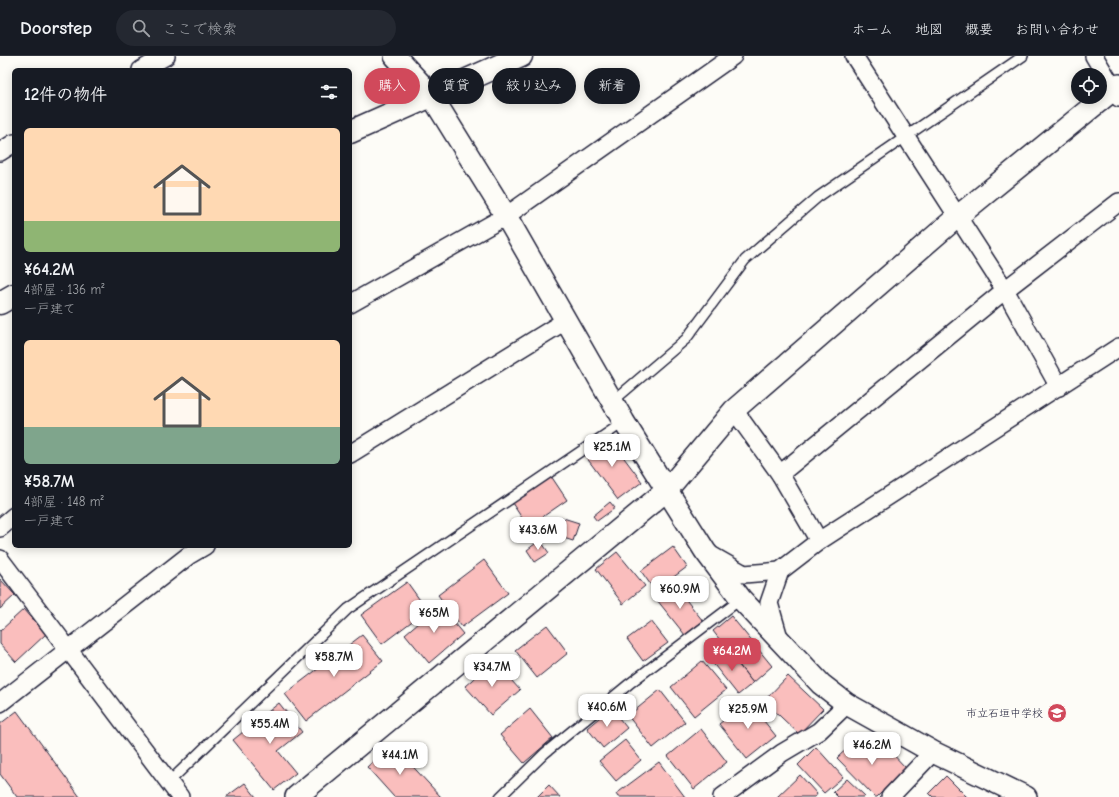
<!DOCTYPE html>
<html lang="ja">
<meta charset="utf-8">
<style>
:root{--surface:#171b24;--page:#242831;--text:#f1f3f6;--muted:#9ea1a6;--line:#363941;--accent:#d1495b}
body{margin:0;font-family:"Comic Neue","Klee One",sans-serif;background:var(--page);color:var(--text);height:100vh;display:flex;flex-direction:column;font-size:15px;white-space:nowrap}
*{box-sizing:border-box;margin:0}
p{font-size:13px;color:var(--muted)}
.icon{flex:none;width:22px;height:22px;fill:none;stroke:currentColor;stroke-width:2;stroke-linecap:round;stroke-linejoin:round}
.map{position:relative;flex:1;overflow:hidden}
.panel{position:absolute;left:12px;top:12px;width:340px;height:480px;display:flex;flex-direction:column;background:var(--surface);border-radius:6px;box-shadow:0 2px 10px #0003}
.panel>*{flex:none}
.top-card{position:absolute;left:364px;top:12px;width:380px;height:36px;display:flex;gap:8px}
.fabs{position:absolute;left:1071px;top:12px;display:grid;gap:8px}
.fabs a{display:grid;place-items:center;width:36px;height:36px;border-radius:50%;background:var(--surface);box-shadow:0 2px 10px #0003;font-size:20px}
.price{position:absolute;translate:-50% -34px;padding:0 9px;border-radius:8px;background:#fff;color:#222;font-size:13px;line-height:26px;filter:drop-shadow(0 1px 2px #0008)}
.price::after{content:'';position:absolute;left:50%;top:24px;width:12px;height:9px;margin-left:-6px;background:inherit;clip-path:polygon(0 0,100% 0,50% 100%)}
.price.selected{background:var(--accent);color:#fff}
ul{padding:0;list-style:none}
li{display:grid;align-content:center;gap:8px;height:212px;padding:0 12px}
li span{display:grid;place-items:center;height:124px;border-radius:6px;color:#555}
li>.icon{margin-inline-start:auto}
span .icon{width:72px;height:72px;fill:#fffc;stroke-width:1}
li b{font-size:17px}
h2{display:flex;justify-content:space-between;align-items:center;height:48px;padding:0 12px;font-size:17px}
.pill{padding:0 14px;border-radius:18px;background:var(--surface);box-shadow:0 2px 10px #0003;font-size:14px;line-height:36px}
.pill.selected{background:var(--accent);color:#fff}
header{display:flex;align-items:center;gap:24px;box-sizing:border-box;height:56px;padding:0 20px;background:var(--surface);border-bottom:1px solid var(--line)}
header strong{font-size:19px}
nav{display:flex;gap:22px;margin-inline-start:auto;font-size:14px}
.search{width:280px;height:36px;background:var(--page);display:flex;align-items:center;gap:10px;box-sizing:border-box;padding:0 14px;border-radius:22px;color:var(--muted);font-size:15px}
.map>svg:first-child{display:block}
</style>
<header>
<strong>Doorstep</strong>
<div class="search"><svg class="icon" aria-label="search" viewBox="0 0 24 24"><circle cx="10" cy="10" r="6"/><path d="M15 15l6 6"/></svg>ここで検索</div>
<nav><a>ホーム</a><a>地図</a><a>概要</a><a>お問い合わせ</a></nav>
</header>
<div class="map">
<svg width="1119" height="741" viewBox="0 0 1119 741">
<rect width="100%" height="100%" fill="#fdfcf7"/>
<filter id="ink" filterUnits="userSpaceOnUse"><feTurbulence type="fractalNoise" baseFrequency=".025" numOctaves="2"/><feDisplacementMap in="SourceGraphic" scale="8" xChannelSelector="R" yChannelSelector="G"/><feConvolveMatrix kernelMatrix="1 2 1 2 8 2 1 2 1" color-interpolation-filters="sRGB"/></filter>
<g filter="url(#ink)">
<!-- building -->
<g fill="#fabebd" stroke="#22223b">
<polygon points="607,379 642,426 618,444 583,397"/>
<polygon points="549,417 567,444 528,471 510,444"/>
<polygon points="610,446 615,452 597,465 593,460"/>
<polygon points="560,461 579,467 573,485 554,479"/>
<polygon points="540,484 549,497 535,506 527,494"/>
<polygon points="673,491 687,511 655,535 641,515"/>
<polygon points="617,496 645,530 623,548 596,513"/>
<polygon points="484,504 508,537 462,571 438,539"/>
<polygon points="0,523 15,539 0,553"/>
<polygon points="407,526 427,554 382,588 361,559"/>
<polygon points="675,530 703,565 685,579 657,544"/>
<polygon points="439,549 463,578 429,607 405,578"/>
<polygon points="24,553 46,578 16,606 0,588 0,575"/>
<polygon points="731,560 772,610 753,627 713,575"/>
<polygon points="651,565 668,587 643,605 627,583"/>
<polygon points="547,569 568,597 537,622 515,594"/>
<polygon points="362,579 383,605 306,665 285,638"/>
<polygon points="726,593 753,627 738,639 711,605"/>
<polygon points="494,605 520,634 491,659 465,630"/>
<polygon points="702,605 726,634 694,660 671,631"/>
<polygon points="788,620 823,653 799,678 764,645"/>
<polygon points="660,634 685,666 653,692 628,660"/>
<polygon points="748,645 776,680 747,703 719,668"/>
<polygon points="279,647 302,676 278,695 296,717 274,734 233,684"/>
<polygon points="611,652 627,672 603,692 587,672"/>
<polygon points="530,653 553,682 524,707 500,679"/>
<polygon points="17,655 80,741 17,741 0,718 0,668"/>
<polygon points="701,673 727,706 694,733 668,700"/>
<polygon points="868,683 883,697 888,693 906,712 877,741 875,741 837,702 856,684 862,689"/>
<polygon points="625,684 641,704 616,725 599,705"/>
<polygon points="392,688 441,741 394,741 367,711"/>
<polygon points="816,691 843,721 824,737 798,709"/>
<polygon points="659,706 685,741 618,741 616,738"/>
<polygon points="800,719 817,738 815,741 777,741"/>
<polygon points="946,720 967,741 933,741 929,737"/>
<polygon points="847,723 865,740 864,741 838,741 833,736"/>
<polygon points="245,727 256,741 226,741"/>
<polygon points="549,729 560,741 537,741"/>
</g>
<g fill="none" stroke-linecap="round" stroke-linejoin="round">
<defs>
<g id="service">
<polyline points="612,346 686,283 745,204 818,141 1023,0"/>
<polyline points="169,726 348,553 624,366"/>
<polyline points="500,741 545,697 629,628 741,543"/>
</g>
<g id="minor">
<polyline points="854,0 1005,234 1059,331"/>
<polyline points="1094,0 1119,42"/>
<polyline points="141,14 166,0"/>
<polyline points="0,96 14,87"/>
<polyline points="350,248 506,160 733,0"/>
<polyline points="734,354 780,418 819,485"/>
<polyline points="350,398 565,265"/>
<polyline points="780,418 1005,234 1119,146"/>
<polyline points="0,472 14,460"/>
<polyline points="709,498 744,518 780,515"/>
<polyline points="0,503 180,741"/>
<polyline points="780,585 769,547 780,515 819,485 1119,291"/>
<polyline points="0,647 188,500 205,490"/>
<polyline points="722,741 782,697 819,675 847,648"/>
<polyline points="890,741 933,696"/>
</g>
<g id="tertiary">
<polyline points="395,0 431,39 506,160 624,366 705,495 741,543 821,628 847,648 933,696 1026,741"/>
<polyline points="296,741 667,434 734,354 957,161 1119,29"/>
</g>
<g id="primary">
<polyline points="350,76 521,0"/>
<polyline points="0,247 14,239"/>
</g>
</defs>
<!-- service casing -->
<use href="#service" stroke="#22223b" stroke-width="12"/>
<!-- minor casing -->
<use href="#minor" stroke="#22223b" stroke-width="20"/>
<!-- tertiary casing -->
<use href="#tertiary" stroke="#22223b" stroke-width="24"/>
<!-- primary casing -->
<use href="#primary" stroke="#22223b" stroke-width="25"/>
<!-- service -->
<use href="#service" stroke="#fdfcf7" stroke-width="9"/>
<!-- minor -->
<use href="#minor" stroke="#fdfcf7" stroke-width="17"/>
<!-- tertiary -->
<use href="#tertiary" stroke="#fdfcf7" stroke-width="21"/>
<!-- primary -->
<use href="#primary" stroke="#fdfcf7" stroke-width="22"/>
</g>
</g>
<!-- icons -->
<defs>
<symbol id="school-disc" viewBox="-11 -11 22 22"><circle r="9.5" fill="#d1495b" stroke="#fdfcf7"/><path d="M0-5L7-2L0 1L-7-2ZM-4 1L0 2.5L4 1V4Q0 6-4 4Z" fill="#fff"/></symbol>
</defs>
<g fill-rule="evenodd">
<use href="#school-disc" x="1046" y="646" width="22" height="22"/>
</g>
<g text-anchor="middle" dominant-baseline="central" stroke-width="3.5" stroke-linejoin="round" paint-order="stroke">
<!-- poi labels -->
<g font-size="11" fill="#22223b" stroke="#fdfcf7" text-anchor="end">
<text x="1043" y="657">市立石垣中学校</text>
</g>
</g>
</svg>
<div class="fabs">
<a><svg class="icon" aria-label="locate" viewBox="0 0 24 24"><circle cx="12" cy="12" r="6"/><path d="M12 2v4M12 18v4M2 12h4M18 12h4"/></svg></a>
</div>
<b class="price" style="left:612px;top:412px">¥25.1M</b>
<b class="price" style="left:538px;top:495px">¥43.6M</b>
<b class="price" style="left:680px;top:554px">¥60.9M</b>
<b class="price" style="left:434px;top:578px">¥65M</b>
<b class="price selected" style="left:732px;top:616px">¥64.2M</b>
<b class="price" style="left:334px;top:622px">¥58.7M</b>
<b class="price" style="left:492px;top:632px">¥34.7M</b>
<b class="price" style="left:607px;top:672px">¥40.6M</b>
<b class="price" style="left:748px;top:674px">¥25.9M</b>
<b class="price" style="left:270px;top:689px">¥55.4M</b>
<b class="price" style="left:872px;top:710px">¥46.2M</b>
<b class="price" style="left:400px;top:720px">¥44.1M</b>
<div class="top-card">
<a class="pill selected">購入</a>
<a class="pill">賃貸</a>
<a class="pill">絞り込み</a>
<a class="pill">新着</a>
</div>
<section class="panel">
<h2>12件の物件<svg class="icon" aria-label="filters" viewBox="0 0 24 24"><path d="M4 7h16M4 17h16"/><circle cx="9" cy="7" r="2"/><circle cx="15" cy="17" r="2"/></svg></h2>
<ul>
<li><span style="background:linear-gradient(#ffd9b3 75%,#8fb573 0)"><svg class="icon" aria-label="home" viewBox="0 0 24 24"><path d="M3 11l9-7 9 7M6 9v11h12V9"/></svg></span><div><b>¥64.2M</b><p>4部屋 · 136 m²</p><p>一戸建て</p></div></li>
<li><span style="background:linear-gradient(#ffd9b3 70%,#7fa58c 0)"><svg class="icon" aria-label="home" viewBox="0 0 24 24"><path d="M3 11l9-7 9 7M6 9v11h12V9"/></svg></span><div><b>¥58.7M</b><p>4部屋 · 148 m²</p><p>一戸建て</p></div></li>
</ul>
</section>
</div>
